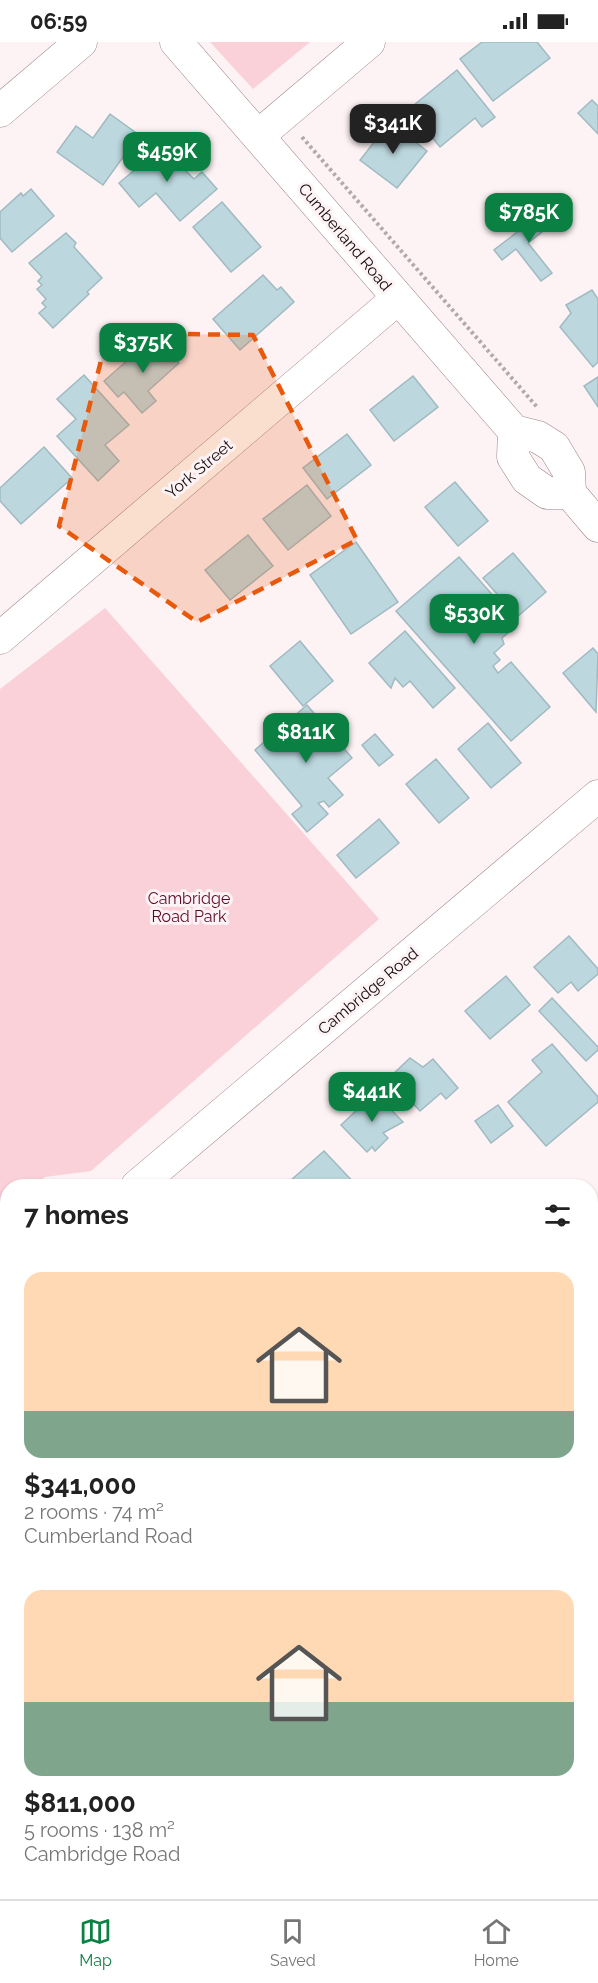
<!DOCTYPE html>
<meta charset="utf-8">
<style>
:root{--surface:#fff;--page:#f6f6f6;--text:#222;--muted:#767676;--line:#e0e0e0;--accent:#0b8043}
body{margin:0;font-family:Raleway,sans-serif;background:var(--page);color:var(--text);height:100vh;display:flex;flex-direction:column;font-size:22px;white-space:nowrap}
*{box-sizing:border-box;margin:0}
p{font-size:20px;color:var(--muted)}
.icon{flex:none;width:33px;height:33px;fill:none;stroke:currentColor;stroke-width:2;stroke-linecap:round;stroke-linejoin:round}
.map{position:relative;flex:1;overflow:hidden}
.drawer{position:absolute;left:0px;top:1137px;width:598px;height:720px;display:flex;flex-direction:column;background:var(--surface);border-radius:24px 24px 0 0;box-shadow:0 2px 4px #0004}
.drawer>*{flex:none}
.price{position:absolute;translate:-50% -51px;padding:0 14px;border-radius:12px;background:var(--accent);color:#fff;font-size:20px;line-height:39px;filter:drop-shadow(0 2px 3px #0008)}
.price::after{content:'';position:absolute;left:50%;top:36px;width:18px;height:14px;margin-left:-9px;background:inherit;clip-path:polygon(0 0,100% 0,50% 100%)}
.price.active{background:#222;color:#fff}
ul{padding:0;list-style:none}
li{display:grid;align-content:center;gap:12px;height:318px;padding:0 24px}
li span{display:grid;place-items:center;height:186px;border-radius:18px;color:#555}
li>.icon{margin-inline-start:auto}
span .icon{width:108px;height:108px;fill:#fffc;stroke-width:1}
li b{font-size:26px}
h2{display:flex;justify-content:space-between;align-items:center;height:72px;padding:0 24px;font-size:26px}
.status{display:flex;justify-content:space-between;align-items:center;height:42px;padding:0 30px;background:var(--surface);direction:ltr}
.status svg{height:16px;fill:currentColor}
.tabs{display:flex;justify-content:space-around;align-items:center;height:84px;border-top:2px solid var(--line);background:var(--surface);font-size:16px;color:var(--muted)}
.tabs a{display:grid;justify-items:center;gap:3px}
.tabs .active{color:var(--accent)}
.map>svg:first-child{display:block}
</style>
<div class="status"><b>06:59</b><svg viewBox="0 0 49 12"><path d="M0 12V9h3v3zM5 12V6h3v6zM10 12V3h3v9zM15 12V0h3v12zM26 1h20v11H26zM47 4h2v5h-2z"/></svg></div>
<div class="map">
<svg width="598" height="1857" viewBox="0 0 598 1857">
<rect width="100%" height="100%" fill="#fdf2f4"/>
<!-- green -->
<g fill="#fad1d9">
<polygon points="210,0 310,0 253,47"/>
<polygon points="105,566 379,877 91,1129 45,1135 34,1144 8,1144 7,1170 0,1178 0,647"/>
</g>
<!-- building -->
<g fill="#bcd7de" stroke="#a0bac1" stroke-width="1.5">
<polygon points="482,0 537,0 550,16 493,59 460,17"/>
<polygon points="457,28 495,75 482,85 475,76 440,105 409,67"/>
<polygon points="592,58 598,64 598,92 578,71"/>
<polygon points="110,72 139,93 103,143 57,110 76,84 93,96"/>
<polygon points="390,80 427,109 397,146 360,118"/>
<polygon points="158,101 194,137 202,130 217,147 180,179 156,151 139,165 119,141 137,126 134,122"/>
<polygon points="31,147 54,174 12,210 0,196 0,170 21,151 23,154"/>
<polygon points="222,160 261,205 231,230 193,185"/>
<polygon points="547,167 556,179 528,201 552,231 541,239 516,207 502,218 494,208"/>
<polygon points="66,191 76,201 74,205 102,236 87,250 89,252 53,286 39,271 46,265 42,261 46,257 37,247 42,243 38,239 42,235 29,221"/>
<polygon points="263,233 277,248 281,245 294,260 240,308 213,277"/>
<polygon points="592,248 598,257 598,320 593,325 560,285 571,271 566,263"/>
<polygon points="155,294 179,321 148,349 156,359 142,371 124,350 118,355 104,339"/>
<polygon points="84,333 129,383 105,403 119,419 98,439 57,394 76,377 57,357"/>
<polygon points="413,334 438,365 394,399 370,368"/>
<polygon points="598,335 598,365 584,344"/>
<polygon points="347,392 371,423 327,457 303,426"/>
<polygon points="44,405 72,436 21,482 0,459 0,446"/>
<polygon points="455,440 488,479 458,504 425,465"/>
<polygon points="307,443 331,474 288,508 263,477"/>
<polygon points="248,493 273,524 230,558 205,528"/>
<polygon points="356,500 398,560 351,592 310,533"/>
<polygon points="513,511 546,550 517,575 483,536"/>
<polygon points="459,515 518,582 502,596 504,602 494,611 500,618 493,624 498,631 511,620 550,665 511,699 396,569"/>
<polygon points="405,589 455,646 433,666 410,639 403,645 395,636 391,646 369,621"/>
<polygon points="300,599 333,639 303,664 270,624"/>
<polygon points="593,606 598,612 596,670 563,631"/>
<polygon points="307,663 352,716 328,736 343,753 329,765 324,759 318,761 328,772 307,790 292,772 302,764 255,708"/>
<polygon points="488,681 521,721 491,746 458,707"/>
<polygon points="375,692 393,713 379,724 362,703"/>
<polygon points="436,717 469,756 439,781 406,742"/>
<polygon points="379,777 399,801 356,836 337,813"/>
<polygon points="569,894 598,927 598,932 578,949 571,940 558,951 534,925"/>
<polygon points="506,934 530,963 490,997 465,969"/>
<polygon points="552,956 598,1005 598,1008 586,1019 539,969"/>
<polygon points="552,1002 598,1055 598,1060 546,1104 508,1060 542,1030 532,1018"/>
<polygon points="410,1016 423,1025 433,1017 458,1046 446,1057 441,1051 420,1069 389,1036"/>
<polygon points="375,1051 403,1080 383,1091 388,1096 375,1109 372,1105 367,1110 341,1083"/>
<polygon points="498,1063 513,1084 491,1101 475,1079"/>
<polygon points="324,1109 357,1144 295,1144 290,1139"/>
<polygon points="598,1217 598,1259 591,1265 591,1223"/>
<polygon points="0,1248 7,1250 0,1278"/>
<polygon points="8,1462 8,1510 0,1502 0,1469"/>
<polygon points="598,1477 598,1526 596,1528 591,1523 591,1484"/>
<polygon points="598,1643 598,1678 591,1684 591,1649"/>
<polygon points="598,1690 598,1734 591,1725 591,1696"/>
<polygon points="8,1696 8,1724 0,1715 0,1702"/>
<polygon points="598,1742 598,1777 591,1768 591,1747"/>
<polygon points="154,1850 216,1850 205,1857 147,1857 146,1855"/>
<polygon points="280,1850 325,1850 317,1857 288,1857"/>
<polygon points="457,1850 520,1850 525,1857 462,1857"/>
</g>
<g fill="none" stroke-linecap="round" stroke-linejoin="round">
<defs>
<g id="minor">
<polyline points="176,0 514,389 538,395 554,405 569,430 570,451 598,484"/>
<polyline points="0,69 81,0"/>
<polyline points="258,94 369,0"/>
<polyline points="514,389 513,415 527,437 547,451 570,451"/>
<polyline points="0,596 397,257"/>
<polyline points="137,1144 598,754"/>
<polyline points="591,1390 598,1384"/>
<polyline points="0,1799 8,1808"/>
<polyline points="591,1839 598,1850"/>
<polyline points="43,1850 49,1857"/>
</g>
</defs>
<!-- minor casing -->
<use href="#minor" stroke="#9c8388" stroke-width="33"/>
<!-- path -->
<g stroke="#b3a9ab" stroke-width="4" stroke-dasharray="3 3" stroke-linecap="butt">
<polyline points="302,95 537,365"/>
<polyline points="591,1344 598,1338"/>
<polyline points="550,1850 556,1857"/>
</g>
<!-- minor -->
<use href="#minor" stroke="#fff" stroke-width="32"/>
</g>
<!-- marked area -->
<path fill="#e8590c" fill-opacity="0.2" stroke="#e8590c" stroke-width="4.5" stroke-dasharray="12 8" stroke-linejoin="round" d="M 108,291 L 253,293 L 357,498 L 197,580 L 59,484 Z"/>
<g text-anchor="middle" dominant-baseline="central" stroke-width="6" stroke-linejoin="round" paint-order="stroke">
<!-- street labels -->
<g font-size="16" fill="#120a0c" stroke="#fdf2f4">
<text transform="translate(345 195) rotate(50)">Cumberland Road</text>
<text transform="translate(199 427) rotate(-40)">York Street</text>
<text transform="translate(368 949) rotate(-40)">Cambridge Road</text>
</g>
<!-- park labels -->
<g font-size="16" fill="#5c0928" stroke="#fdf2f4">
<text x="189" y="856">Cambridge<tspan x="189" dy="18">Road Park</tspan></text>
</g>
</g>
</svg>
<b class="price active" style="left:393px;top:113px">$341K</b>
<b class="price" style="left:167px;top:141px">$459K</b>
<b class="price" style="left:529px;top:202px">$785K</b>
<b class="price" style="left:143px;top:332px">$375K</b>
<b class="price" style="left:474px;top:603px">$530K</b>
<b class="price" style="left:306px;top:722px">$811K</b>
<b class="price" style="left:372px;top:1081px">$441K</b>
<section class="drawer">
<h2>7 homes<svg class="icon" aria-label="filters" viewBox="0 0 24 24"><path d="M4 7h16M4 17h16"/><circle cx="9" cy="7" r="2"/><circle cx="15" cy="17" r="2"/></svg></h2>
<ul>
<li><span style="background:linear-gradient(#ffd9b3 75%,#7fa58c 0)"><svg class="icon" aria-label="home" viewBox="0 0 24 24"><path d="M3 11l9-7 9 7M6 9v11h12V9"/></svg></span><div><b>$341,000</b><p>2 rooms · 74 m²</p><p>Cumberland Road</p></div></li>
<li><span style="background:linear-gradient(#ffd9b3 60%,#7fa58c 0)"><svg class="icon" aria-label="home" viewBox="0 0 24 24"><path d="M3 11l9-7 9 7M6 9v11h12V9"/></svg></span><div><b>$811,000</b><p>5 rooms · 138 m²</p><p>Cambridge Road</p></div></li>
</ul>
</section>
</div>
<nav class="tabs">
<a class="active"><svg class="icon" aria-label="map" viewBox="0 0 24 24"><path d="M3 6l6-2 6 2 6-2v14l-6 2-6-2-6 2zM9 4v14M15 6v14"/></svg>Map</a>
<a><svg class="icon" aria-label="saved" viewBox="0 0 24 24"><path d="M7 4h10v16l-5-4-5 4z"/></svg>Saved</a>
<a><svg class="icon" aria-label="home" viewBox="0 0 24 24"><path d="M3 11l9-7 9 7M6 9v11h12V9"/></svg>Home</a>
</nav>
